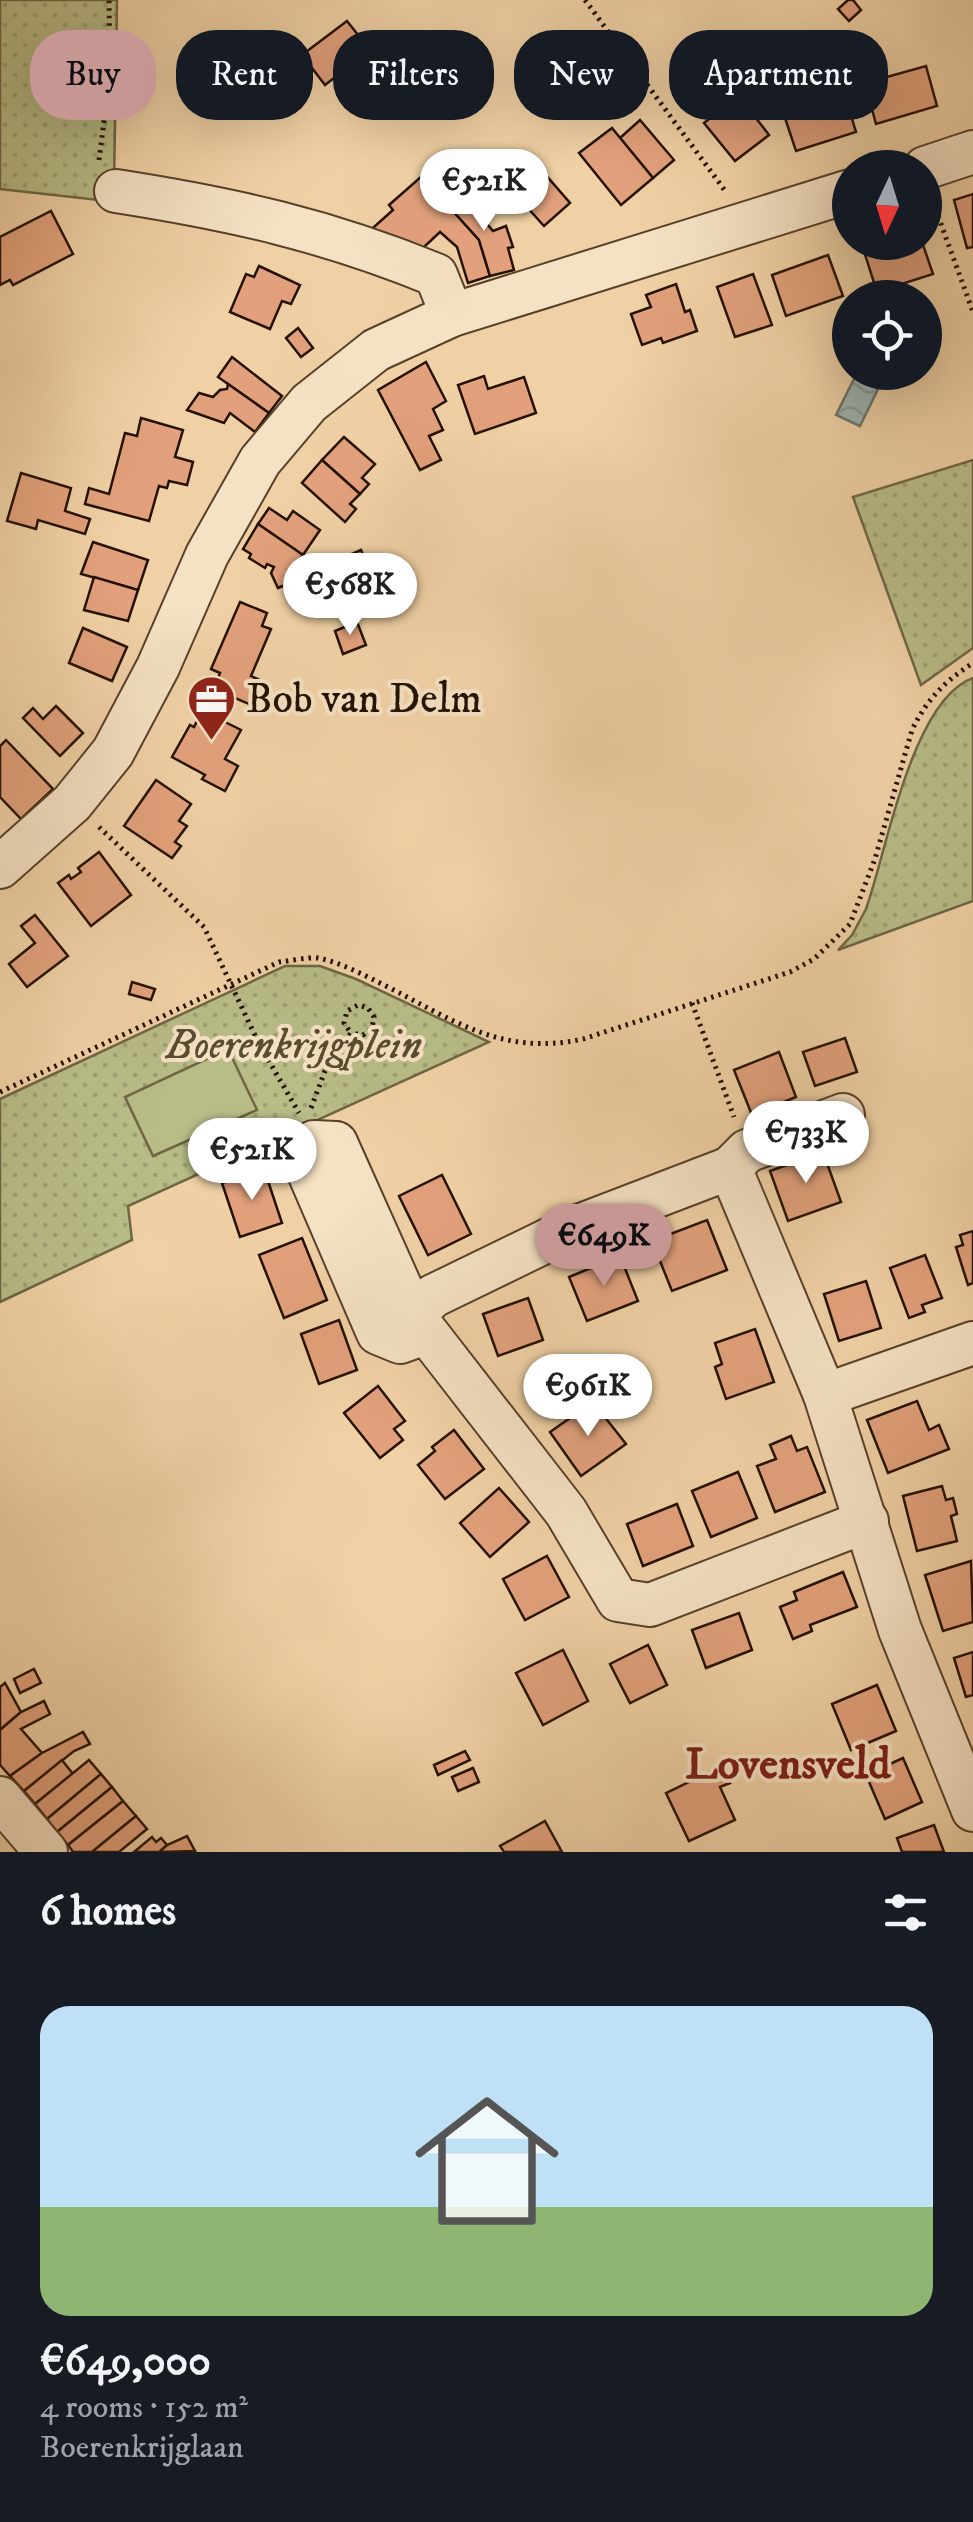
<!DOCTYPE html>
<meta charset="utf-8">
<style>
:root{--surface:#171b24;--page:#20242c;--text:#f1f3f6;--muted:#9ea1a6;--line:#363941;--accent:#c59692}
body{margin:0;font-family:"IM FELL DW Pica",serif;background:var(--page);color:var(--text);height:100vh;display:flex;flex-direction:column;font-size:38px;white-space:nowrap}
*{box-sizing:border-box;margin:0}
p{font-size:32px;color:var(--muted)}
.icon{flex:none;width:55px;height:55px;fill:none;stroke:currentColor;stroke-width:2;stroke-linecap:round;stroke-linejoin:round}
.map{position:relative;height:1852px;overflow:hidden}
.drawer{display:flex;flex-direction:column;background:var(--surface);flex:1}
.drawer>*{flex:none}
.hud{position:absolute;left:30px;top:30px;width:915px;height:90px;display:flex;gap:20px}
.needle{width:65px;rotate:184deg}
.buttons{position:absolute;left:832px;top:150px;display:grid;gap:20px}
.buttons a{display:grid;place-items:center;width:110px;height:110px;border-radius:50%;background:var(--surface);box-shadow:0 10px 40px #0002;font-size:50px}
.price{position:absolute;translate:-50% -85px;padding:0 22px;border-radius:35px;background:#fff;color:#222;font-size:32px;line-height:65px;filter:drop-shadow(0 2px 5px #0008)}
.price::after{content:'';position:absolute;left:50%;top:60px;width:30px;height:22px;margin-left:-15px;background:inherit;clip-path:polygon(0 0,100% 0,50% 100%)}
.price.current{background:var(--accent);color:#111}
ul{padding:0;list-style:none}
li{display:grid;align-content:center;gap:20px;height:530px;padding:0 40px}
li+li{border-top:2px solid var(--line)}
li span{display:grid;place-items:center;height:310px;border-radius:30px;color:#555}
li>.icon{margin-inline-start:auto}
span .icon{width:180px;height:180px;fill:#fffc;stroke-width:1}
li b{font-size:42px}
h2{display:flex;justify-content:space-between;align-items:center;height:120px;padding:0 40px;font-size:42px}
.pill{padding:0 35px;border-radius:40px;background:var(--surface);box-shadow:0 10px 40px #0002;font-size:35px;line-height:90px}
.pill.current{background:var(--accent);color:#111}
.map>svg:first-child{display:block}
</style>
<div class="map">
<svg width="973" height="1852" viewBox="0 0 973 1852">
<defs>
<pattern id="green-dots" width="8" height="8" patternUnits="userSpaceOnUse" patternTransform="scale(2.5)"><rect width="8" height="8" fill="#b8bc87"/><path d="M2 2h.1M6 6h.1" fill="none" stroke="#9ea173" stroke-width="1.8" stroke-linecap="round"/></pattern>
<pattern id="water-waves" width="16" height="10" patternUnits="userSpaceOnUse" patternTransform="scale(2.5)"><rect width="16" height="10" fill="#9eb4b2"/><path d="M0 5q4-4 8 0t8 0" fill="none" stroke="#889a97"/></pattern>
</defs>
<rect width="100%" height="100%" fill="#f0d1a5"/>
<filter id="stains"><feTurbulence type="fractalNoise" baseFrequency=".002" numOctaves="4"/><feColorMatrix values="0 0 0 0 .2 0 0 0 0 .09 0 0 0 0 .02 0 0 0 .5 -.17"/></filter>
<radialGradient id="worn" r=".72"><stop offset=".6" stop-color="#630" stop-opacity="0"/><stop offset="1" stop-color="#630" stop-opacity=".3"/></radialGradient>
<!-- green -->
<g fill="url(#green-dots)" stroke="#6e6644" stroke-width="2.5">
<polygon points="0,0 117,0 114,185 107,201 0,189"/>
<polygon points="973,460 973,648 921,685 853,497"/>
<path d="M 973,678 L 973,901 L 838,950 L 852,935 L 866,909 C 887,850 912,700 973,678 Z"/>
<polygon points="285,966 320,966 356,979 489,1042 128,1206 132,1240 0,1302 0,1099"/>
</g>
<!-- pitch -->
<polygon fill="#b8bc87" stroke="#6e6644" stroke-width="2.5" points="228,1049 257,1110 153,1156 125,1097"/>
<!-- water -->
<polygon fill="url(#water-waves)" stroke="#6d736b" stroke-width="2.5" points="857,373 874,373 884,377 860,426 836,415"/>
<!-- building -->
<g fill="#e2a17c" stroke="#241101" stroke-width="2.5">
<polygon points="848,0 853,0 861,10 849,21 838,9"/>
<polygon points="347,21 370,50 325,85 302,55"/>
<polygon points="837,43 852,62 827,82 812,63"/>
<polygon points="926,66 937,106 876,124 865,83"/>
<polygon points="845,96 856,132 796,151 784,115"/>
<polygon points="731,102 738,111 746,105 769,135 735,161 704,123"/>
<polygon points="640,120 674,160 653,178 620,138"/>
<polygon points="612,128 653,178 621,205 579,153"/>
<polygon points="515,164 533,183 544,173 570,203 544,226 517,196 509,203 492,185"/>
<polygon points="422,176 479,240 490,276 468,283 457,247 440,232 409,261 366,234 393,210 389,205"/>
<polygon points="457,188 493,231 506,226 513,247 508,248 514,270 490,276 479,240 442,199"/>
<polygon points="973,194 973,247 967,248 954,200"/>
<polygon points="51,211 73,254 13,285 10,280 0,285 0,237"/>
<polygon points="861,242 922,242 933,274 877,292"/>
<polygon points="828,255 843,296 786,316 772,275"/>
<polygon points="259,266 300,285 291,304 282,301 270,329 230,312 246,274 254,277"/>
<polygon points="753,274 772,325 735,337 717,287"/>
<polygon points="676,284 685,312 690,310 697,331 663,343 661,338 642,345 631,314 651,307 646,295"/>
<polygon points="298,328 313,348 301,357 286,338"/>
<polygon points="232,357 282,396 269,413 218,377"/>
<polygon points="426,362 446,401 433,409 443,430 429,436 441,460 420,470 378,390"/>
<polygon points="484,376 488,389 524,377 536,413 475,434 458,385"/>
<polygon points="228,384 269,413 255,432 230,413 224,423 187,410 199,393 213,397 220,390 227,389"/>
<polygon points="141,418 183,430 175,457 193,462 187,485 169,481 167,488 159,486 149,521 85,504 89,488 109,494 125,433 137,436"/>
<polygon points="344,437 375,464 362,478 369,484 360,494 322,460"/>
<polygon points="322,460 360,494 350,504 356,509 345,522 302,483"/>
<polygon points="21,473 71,488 65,511 90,519 85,534 38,520 36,529 7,521"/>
<polygon points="269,508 287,520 293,511 320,530 303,555 258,524"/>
<polygon points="258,524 303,555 295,568 299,579 278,588 271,573 274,567 267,564 265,568 249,558 251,554 243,549"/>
<polygon points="93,542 148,560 138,590 81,574"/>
<polygon points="361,550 373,576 356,584 361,595 324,611 317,596 337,587 327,565"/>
<polygon points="94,577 138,590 128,621 84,610"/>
<polygon points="240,602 267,613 262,626 271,629 251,676 266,683 256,707 214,689 220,673 211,669"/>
<polygon points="357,622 366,645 343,654 335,631"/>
<polygon points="83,628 127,647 112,681 69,663"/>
<polygon points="56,706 83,733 60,756 23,718 33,708 43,719"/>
<polygon points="207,713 241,730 225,759 238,766 225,791 202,779 205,775 172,757 190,725 194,727 197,721 201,724"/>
<polygon points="6,740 53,789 21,819 0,797 0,746"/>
<polygon points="156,780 191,804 179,821 187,826 175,842 181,846 172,858 124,826"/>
<polygon points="99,852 131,895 91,926 58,883 69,875 71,879 81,872 78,868"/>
<polygon points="35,915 68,956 27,987 9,964 35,943 21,926"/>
<polygon points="132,982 155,989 151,1000 129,994"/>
<polygon points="845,1038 857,1072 815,1086 803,1052"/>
<polygon points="779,1052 796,1097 752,1115 734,1070"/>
<polygon points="823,1152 841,1202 788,1221 770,1171"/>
<polygon points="264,1169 282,1223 240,1237 222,1183"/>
<polygon points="442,1175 471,1234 428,1255 399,1196"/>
<polygon points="707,1220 727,1270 672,1291 652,1241"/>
<polygon points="973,1231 973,1283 968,1285 956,1247 963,1245 960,1235"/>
<polygon points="302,1238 327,1300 284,1318 259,1255"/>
<polygon points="925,1255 942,1298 922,1305 925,1312 909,1318 890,1268"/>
<polygon points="620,1256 638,1301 587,1321 569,1277"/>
<polygon points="866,1281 881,1328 839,1341 824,1294"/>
<polygon points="528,1298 543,1340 498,1356 483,1314"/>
<polygon points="339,1320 357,1370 319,1384 301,1334"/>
<polygon points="755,1329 774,1382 726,1399 715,1367 722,1364 715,1343"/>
<polygon points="378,1386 405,1421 394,1429 403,1440 380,1458 344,1413"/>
<polygon points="917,1401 929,1430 939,1425 949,1449 888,1473 867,1420"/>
<polygon points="593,1402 626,1444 581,1476 550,1432"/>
<polygon points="454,1430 484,1469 445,1499 418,1465 435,1451 432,1447"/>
<polygon points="791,1436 797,1451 807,1447 825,1492 775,1512 757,1466 776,1459 770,1445"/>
<polygon points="738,1472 757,1518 711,1537 692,1491"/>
<polygon points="942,1486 946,1500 953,1498 957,1514 951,1516 957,1541 917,1551 903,1496"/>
<polygon points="499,1488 529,1522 490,1557 460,1523"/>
<polygon points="677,1504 693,1546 643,1566 627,1524"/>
<polygon points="547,1556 569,1597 525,1620 503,1579"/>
<polygon points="971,1561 973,1622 943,1631 925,1575"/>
<polygon points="843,1572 857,1607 810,1625 812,1631 793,1639 780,1607 797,1600 794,1592"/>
<polygon points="739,1613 752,1650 706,1668 692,1630"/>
<polygon points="648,1645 667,1685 630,1703 610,1664"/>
<polygon points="563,1650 588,1701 543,1725 516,1673"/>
<polygon points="973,1652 973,1695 966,1697 954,1658"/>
<polygon points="34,1669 41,1683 20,1693 14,1679"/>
<polygon points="5,1683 21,1712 0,1730 0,1687"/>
<polygon points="877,1685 896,1731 851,1750 832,1704"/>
<polygon points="44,1701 50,1714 21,1729 42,1753 10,1776 0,1765 0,1730 21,1712"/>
<polygon points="83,1732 90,1744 74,1751 24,1791 10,1776 42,1753"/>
<polygon points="465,1751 470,1760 438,1775 434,1765"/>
<polygon points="903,1758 922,1802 885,1819 866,1775"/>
<polygon points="62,1760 73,1774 35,1804 24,1791"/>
<polygon points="89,1760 101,1774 47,1819 35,1804"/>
<polygon points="722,1766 730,1783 720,1787 735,1820 689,1841 666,1793"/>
<polygon points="473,1768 479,1782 458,1791 452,1777"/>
<polygon points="101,1774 112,1787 57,1832 47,1819"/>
<polygon points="112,1787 123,1801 68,1845 57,1832"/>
<polygon points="123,1801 136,1816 92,1852 73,1852 68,1845"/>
<polygon points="136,1816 147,1829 119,1852 92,1852"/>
<polygon points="545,1821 562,1852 504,1852 500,1846"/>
<polygon points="934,1825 944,1852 902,1852 897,1838"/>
<polygon points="187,1836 195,1851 159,1852 167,1845"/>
<polygon points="152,1837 156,1842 161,1838 167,1845 159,1852 134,1852"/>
</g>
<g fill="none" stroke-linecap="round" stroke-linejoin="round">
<defs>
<g id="minor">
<polyline points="925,168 973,152"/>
<path d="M 116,191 C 232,209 326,230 436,275 L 452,315"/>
<polyline points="0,867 72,803 113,752 158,667 207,555 260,461 309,403 376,350 452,315 850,191"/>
<polyline points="730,1168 747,1151 843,1115"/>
<polyline points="413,1315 433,1296 571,1229 730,1168 825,1395 900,1630 973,1810"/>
<polyline points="425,1333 400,1342 378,1333 303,1159 314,1142 336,1143 413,1315 566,1512 618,1600 650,1605 867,1521"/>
<polyline points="825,1395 973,1343"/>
<polyline points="0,1798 46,1852"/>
</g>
</defs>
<!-- minor casing -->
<use href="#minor" stroke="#57412a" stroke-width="46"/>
<!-- path -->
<g stroke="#241101" stroke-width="5" stroke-dasharray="2.5 5" stroke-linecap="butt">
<polyline points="585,0 726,192"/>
<polyline points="99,160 110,75 109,0"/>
<polyline points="933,202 973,312"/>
<polyline points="99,827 204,927 258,1042 299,1113"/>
<polyline points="692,1003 734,1117"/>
<path d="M 0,1092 L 279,962 C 291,961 306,957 318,958 C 339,962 362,974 382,984 C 452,1019 501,1057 583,1039 L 790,972 L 814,959 L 850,924 L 875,859 L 912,730 C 927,699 945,681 973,663"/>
<polyline points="311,1108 325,1071 351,1033 363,1035 372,1028 374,1017 368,1008 358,1005 347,1011 344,1023 351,1033"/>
</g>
<!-- minor -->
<use href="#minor" stroke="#f5e1c4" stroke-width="42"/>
</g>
<!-- icons -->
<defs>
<symbol id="office-pin" viewBox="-11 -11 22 30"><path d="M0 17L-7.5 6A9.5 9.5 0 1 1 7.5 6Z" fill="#8f2418" stroke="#f5e1c4"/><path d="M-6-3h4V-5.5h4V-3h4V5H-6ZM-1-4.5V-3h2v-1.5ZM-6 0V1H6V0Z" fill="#fff"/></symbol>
</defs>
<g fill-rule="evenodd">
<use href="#office-pin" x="184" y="672" width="55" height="75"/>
</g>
<g text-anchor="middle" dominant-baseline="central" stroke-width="8" stroke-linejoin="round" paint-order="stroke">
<!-- poi labels -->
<g font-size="42" fill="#241101" stroke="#f5e1c4" text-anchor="start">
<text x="246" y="700">Bob van Delm</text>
</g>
<!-- park labels -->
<g font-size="42" font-style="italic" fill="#584d30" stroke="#f5e1c4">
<text x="294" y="1046">Boerenkrijgplein</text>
</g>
<!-- neighbourhood labels -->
<g font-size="45" font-weight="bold" fill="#7a1f14" stroke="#f5e1c4">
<text x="788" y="1765">Lovensveld</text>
</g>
</g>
<rect width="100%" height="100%" filter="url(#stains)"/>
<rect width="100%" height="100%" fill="url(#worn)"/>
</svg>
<div class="buttons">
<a><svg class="needle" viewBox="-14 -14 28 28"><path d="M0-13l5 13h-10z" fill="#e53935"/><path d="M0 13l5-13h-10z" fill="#9ea1a6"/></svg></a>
<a><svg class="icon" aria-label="locate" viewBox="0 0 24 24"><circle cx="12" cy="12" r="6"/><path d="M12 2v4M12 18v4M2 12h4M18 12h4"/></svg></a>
</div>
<b class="price" style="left:484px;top:234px">€521K</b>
<b class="price" style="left:350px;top:638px">€568K</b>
<b class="price" style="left:806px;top:1186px">€733K</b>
<b class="price" style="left:252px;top:1203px">€521K</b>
<b class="price current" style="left:604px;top:1289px">€649K</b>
<b class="price" style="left:588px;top:1439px">€961K</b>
<div class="hud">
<a class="pill current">Buy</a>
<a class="pill">Rent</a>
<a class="pill">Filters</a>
<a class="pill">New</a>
<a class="pill">Apartment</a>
</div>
</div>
<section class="drawer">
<h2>6 homes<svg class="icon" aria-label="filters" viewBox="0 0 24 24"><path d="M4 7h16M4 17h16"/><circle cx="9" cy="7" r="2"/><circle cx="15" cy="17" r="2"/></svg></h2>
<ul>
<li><span style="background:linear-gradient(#bfe0f5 65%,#8fb573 0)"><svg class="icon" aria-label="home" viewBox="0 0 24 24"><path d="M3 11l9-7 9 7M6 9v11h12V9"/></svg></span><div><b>€649,000</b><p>4 rooms · 152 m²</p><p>Boerenkrijglaan</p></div></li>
</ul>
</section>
